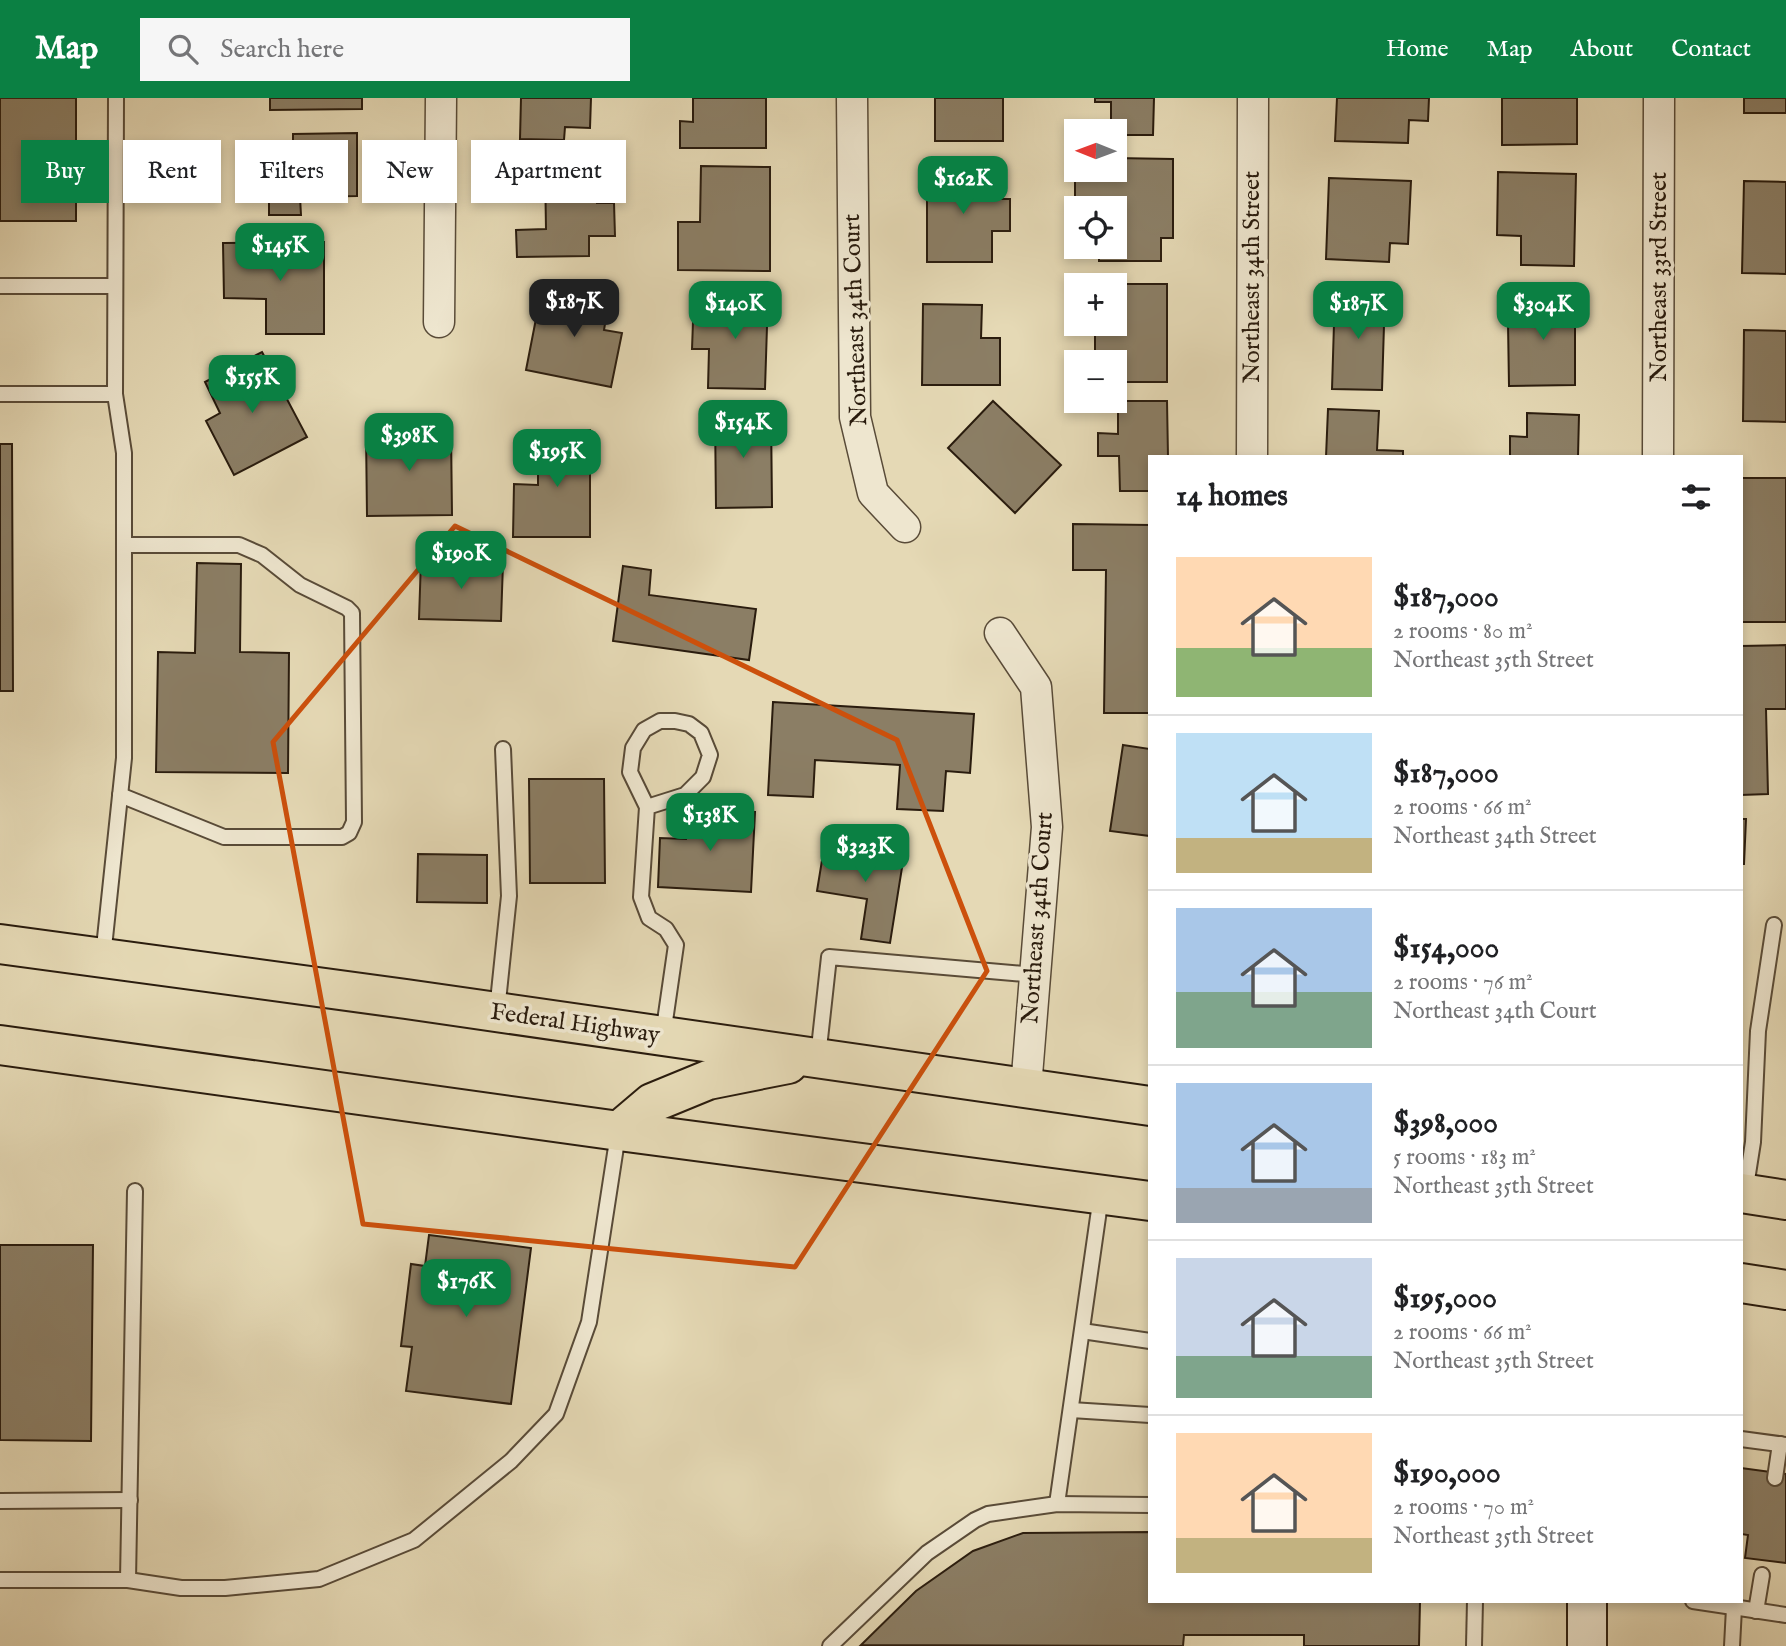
<!DOCTYPE html>
<meta charset="utf-8">
<style>
:root{--surface:#fff;--page:#f6f6f6;--text:#202124;--muted:#757577;--line:#e0e0e0;--accent:#0b8043}
body{margin:0;font-family:"IM FELL English",serif;background:var(--page);color:var(--text);height:100vh;display:flex;flex-direction:column;font-size:26px;white-space:nowrap}
*{box-sizing:border-box;margin:0}
p{font-size:23px;color:var(--muted)}
.icon{flex:none;width:38px;height:38px;fill:none;stroke:currentColor;stroke-width:2;stroke-linecap:round;stroke-linejoin:round}
.map{position:relative;flex:1;overflow:hidden}
.sheet{position:absolute;left:1148px;top:357px;width:595px;height:1148px;display:flex;flex-direction:column;background:var(--surface);border-radius:0px;box-shadow:0 4px 10px #0003}
.sheet>*{flex:none}
.guide{position:absolute;left:21px;top:42px;width:665px;height:63px;display:flex;gap:14px}
.needle{width:46px;rotate:271deg}
.buttons{position:absolute;left:1064px;top:21px;display:grid;gap:14px}
.buttons a{display:grid;place-items:center;width:63px;height:63px;border-radius:0px;background:var(--surface);box-shadow:0 4px 10px #0003;font-size:35px}
.price{position:absolute;translate:-50% -60px;padding:0 16px;border-radius:14px;background:var(--accent);color:#fff;font-size:23px;line-height:46px;filter:drop-shadow(0 2px 4px #0008)}
.price::after{content:'';position:absolute;left:50%;top:42px;width:21px;height:16px;margin-left:-10px;background:inherit;clip-path:polygon(0 0,100% 0,50% 100%)}
.price.active{background:#222;color:#fff}
ul{padding:0;list-style:none}
li{display:flex;align-items:center;gap:21px;height:175px;padding:0 28px}
li+li{border-top:2px solid var(--line)}
li span{display:grid;place-items:center;flex:none;width:196px;height:140px;border-radius:0px;color:#555}
li>.icon{margin-inline-start:auto}
span .icon{width:84px;height:84px;fill:#fffc;stroke-width:1}
li b{font-size:30px}
h2{display:flex;justify-content:space-between;align-items:center;height:84px;padding:0 28px;font-size:30px}
.pill{padding:0 24px;border-radius:0px;background:var(--surface);box-shadow:0 4px 10px #0003;font-size:24px;line-height:63px}
.pill.active{background:var(--accent);color:#fff}
header{display:flex;align-items:center;gap:42px;box-sizing:border-box;height:98px;padding:0 35px;background:var(--accent);color:#fff}
header strong{font-size:33px}
nav{display:flex;gap:38px;margin-inline-start:auto;font-size:24px}
.search{width:490px;height:63px;background:var(--page);display:flex;align-items:center;gap:18px;box-sizing:border-box;padding:0 24px;border-radius:0px;color:var(--muted);font-size:26px}
.map>svg:first-child{display:block}
</style>
<header>
<strong>Map</strong>
<div class="search"><svg class="icon" aria-label="search" viewBox="0 0 24 24"><circle cx="10" cy="10" r="6"/><path d="M15 15l6 6"/></svg>Search here</div>
<nav><a>Home</a><a>Map</a><a>About</a><a>Contact</a></nav>
</header>
<div class="map">
<svg width="1786" height="1548" viewBox="0 0 1786 1548">
<rect width="100%" height="100%" fill="#e5d9b5"/>
<filter id="stains"><feTurbulence type="fractalNoise" baseFrequency=".00286" numOctaves="4"/><feColorMatrix values="0 0 0 0 .2 0 0 0 0 .09 0 0 0 0 .02 0 0 0 .5 -.17"/></filter>
<radialGradient id="worn" r=".72"><stop offset=".6" stop-color="#630" stop-opacity="0"/><stop offset="1" stop-color="#630" stop-opacity=".3"/></radialGradient>
<!-- building -->
<g fill="#8b7e65" stroke="#2a1c0e" stroke-width="2">
<rect x="0" y="0" width="76" height="123"/>
<polygon points="270,0 362,0 362,11 270,12"/>
<polygon points="521,0 591,0 590,30 565,29 564,42 520,41"/>
<polygon points="693,0 766,0 766,50 680,50 680,23 693,24"/>
<rect x="935" y="0" width="68" height="43"/>
<polygon points="1095,0 1154,0 1153,37 1115,37 1115,33 1111,33 1111,4 1095,4"/>
<polygon points="1337,0 1429,0 1428,23 1409,22 1408,45 1335,43"/>
<polygon points="1502,0 1577,0 1577,46 1502,47"/>
<rect x="1744" y="0" width="42" height="15"/>
<polygon points="357,35 357,98 300,99 301,117 269,117 269,74 293,74 293,36"/>
<polygon points="1075,60 1076,72 1115,72 1115,60 1173,61 1173,140 1161,140 1161,163 1099,163 1099,149 1115,149 1115,110 1099,110 1099,102 1075,103"/>
<polygon points="596,68 597,105 614,105 615,138 589,138 589,158 517,159 516,132 546,131 545,69"/>
<polygon points="701,68 770,69 770,173 678,172 678,124 700,124"/>
<polygon points="927,73 992,73 992,101 1010,101 1010,133 992,133 992,164 927,164"/>
<polygon points="1498,74 1576,76 1574,168 1521,167 1521,138 1497,137"/>
<polygon points="1329,80 1411,83 1408,146 1390,145 1389,164 1326,161"/>
<polygon points="1744,83 1786,84 1786,176 1742,175"/>
<polygon points="324,144 324,236 266,236 266,201 224,200 223,145"/>
<polygon points="1095,186 1167,186 1167,284 1115,284 1115,264 1095,264 1095,226 1115,226 1115,187"/>
<polygon points="542,190 609,202 604,232 622,235 611,289 526,272"/>
<polygon points="1335,193 1385,195 1382,292 1332,291"/>
<polygon points="709,196 768,197 765,291 708,290 709,251 692,251 693,224 708,224"/>
<polygon points="1575,196 1575,287 1509,288 1508,225 1521,225 1520,197"/>
<polygon points="923,206 982,207 981,240 1000,240 1000,287 922,287"/>
<polygon points="1744,232 1786,233 1786,324 1743,323"/>
<polygon points="262,254 307,339 234,377 206,323 220,315 205,284"/>
<polygon points="993,303 1061,367 1015,415 948,350"/>
<polygon points="1118,303 1167,303 1168,359 1150,359 1150,393 1120,393 1119,358 1098,358 1098,335 1118,336"/>
<polygon points="1328,311 1379,313 1377,352 1403,353 1403,359 1326,359"/>
<polygon points="715,315 771,315 772,409 716,410"/>
<polygon points="1527,315 1579,317 1578,359 1510,359 1510,338 1527,339"/>
<polygon points="590,332 590,439 513,439 514,386 538,387 538,333"/>
<polygon points="451,333 452,417 367,418 366,334"/>
<polygon points="0,346 12,346 13,593 0,593"/>
<rect x="1741" y="380" width="45" height="144"/>
<polygon points="1073,426 1150,427 1150,615 1104,615 1106,472 1073,472"/>
<polygon points="421,462 503,465 501,523 419,521"/>
<polygon points="197,465 241,466 240,554 289,555 288,675 156,674 158,554 195,555"/>
<polygon points="623,468 651,472 649,497 756,511 749,562 613,543"/>
<polygon points="1786,547 1786,611 1766,611 1768,696 1741,697 1741,548"/>
<polygon points="773,604 974,616 970,675 946,673 943,713 897,711 900,667 815,662 813,699 768,697"/>
<polygon points="1123,647 1150,651 1150,738 1110,733"/>
<polygon points="529,681 604,681 605,785 530,785"/>
<polygon points="688,711 755,714 751,794 658,789 660,740 686,741"/>
<polygon points="1741,721 1746,721 1744,766 1741,766"/>
<polygon points="825,744 904,757 890,845 861,841 867,801 817,793"/>
<polygon points="418,756 487,757 487,805 417,804"/>
<polygon points="429,1137 531,1150 511,1306 406,1293 412,1249 401,1248 411,1166 425,1168"/>
<polygon points="0,1147 93,1147 91,1343 0,1342"/>
<polygon points="1741,1370 1786,1376 1786,1465 1745,1460 1748,1437 1741,1436"/>
<polygon points="1150,1434 1150,1503 1420,1503 1419,1548 1304,1548 1304,1537 1184,1537 1183,1548 861,1547 916,1493 973,1453 1023,1435"/>
</g>
<g fill="none" stroke-linecap="round" stroke-linejoin="round">
<defs>
<g id="lane">
<polyline points="0,188 115,188"/>
<polyline points="0,296 115,296"/>
<polyline points="120,697 224,739 342,739 349,735 354,724 352,515 347,510 300,487 262,457 239,447 124,447"/>
<polyline points="647,709 685,697 703,679 710,657 701,635 689,626 675,623 660,623 644,632 633,650 630,674 647,709 641,799 649,820 666,831 676,847 663,937"/>
<polyline points="103,859 124,660 124,355 115,296 116,0"/>
<polyline points="497,913 509,798 503,651"/>
<polyline points="818,959 829,859 1035,877"/>
<polyline points="1745,1095 1753,1044 1758,933 1774,827"/>
<polyline points="1082,1233 1150,1243"/>
<polyline points="1071,1312 1150,1317"/>
<polyline points="1741,1341 1786,1347"/>
<polyline points="1775,1380 1780,1346"/>
<polyline points="0,1403 130,1402"/>
<polyline points="1057,1406 1101,1098"/>
<polyline points="0,1482 128,1482 181,1490 225,1490 319,1481 414,1442 511,1363 556,1316 589,1224 618,1036"/>
<polyline points="128,1482 135,1093"/>
<polyline points="1693,1503 1786,1517"/>
<polyline points="1756,1513 1762,1477"/>
<polyline points="830,1548 927,1455 975,1422 988,1416 1057,1406 1150,1407"/>
<polyline points="1474,1548 1475,1503"/>
<polyline points="1732,1548 1734,1510"/>
</g>
<g id="street">
<polyline points="852,0 855,319 873,395 905,429"/>
<polyline points="439,224 441,0"/>
<polyline points="1252,359 1253,0"/>
<polyline points="1658,359 1659,0"/>
<polyline points="1000,535 1036,589 1047,729 1026,990"/>
</g>
<polyline id="secondary" points="1587,1548 1587,1503"/>
<g id="primary">
<polyline points="0,846 406,901 1150,1008"/>
<polyline points="0,947 619,1033 1150,1103"/>
<polyline points="619,1033 652,1005 708,982 788,966"/>
<polyline points="1741,1095 1786,1102"/>
<polyline points="1741,1185 1786,1192"/>
</g>
</defs>
<!-- lane casing -->
<use href="#lane" stroke="#594b38" stroke-width="18"/>
<!-- street casing -->
<use href="#street" stroke="#594b38" stroke-width="33"/>
<!-- secondary casing -->
<use href="#secondary" stroke="#2a1c0e" stroke-width="42"/>
<!-- primary casing -->
<use href="#primary" stroke="#2a1c0e" stroke-width="42"/>
<!-- lane -->
<use href="#lane" stroke="#eee6cf" stroke-width="14"/>
<!-- street -->
<use href="#street" stroke="#eee6cf" stroke-width="30"/>
<!-- secondary -->
<use href="#secondary" stroke="#eee6cf" stroke-width="38"/>
<!-- primary -->
<use href="#primary" stroke="#e5d9b5" stroke-width="38"/>
</g>
<!-- marked area -->
<path fill="none" stroke="#cc500c" stroke-width="5" stroke-linejoin="round" d="M 455,428 L 897,642 L 987,873 L 795,1169 L 363,1126 L 273,644 Z"/>
<g text-anchor="middle" dominant-baseline="central" stroke-width="7" stroke-linejoin="round" paint-order="stroke">
<!-- street labels -->
<g font-size="24" fill="#2a1c0e" stroke="#eee6cf">
<text transform="translate(1252 179) rotate(-90)">Northeast 34th Street</text>
<text transform="translate(1659 179) rotate(-90)">Northeast 33rd Street</text>
<text transform="translate(856 222) rotate(-92)">Northeast 34th Court</text>
<text transform="translate(1038 820) rotate(-86)">Northeast 34th Court</text>
<text transform="translate(575 926) rotate(8)">Federal Highway</text>
</g>
</g>
<rect width="100%" height="100%" filter="url(#stains)"/>
<rect width="100%" height="100%" fill="url(#worn)"/>
</svg>
<div class="buttons">
<a><svg class="needle" viewBox="-14 -14 28 28"><path d="M0-13l5 13h-10z" fill="#e53935"/><path d="M0 13l5-13h-10z" fill="#757577"/></svg></a>
<a><svg class="icon" aria-label="locate" viewBox="0 0 24 24"><circle cx="12" cy="12" r="6"/><path d="M12 2v4M12 18v4M2 12h4M18 12h4"/></svg></a>
<a>+</a>
<a>−</a>
</div>
<b class="price" style="left:963px;top:118px">$162K</b>
<b class="price" style="left:280px;top:185px">$145K</b>
<b class="price active" style="left:574px;top:241px">$187K</b>
<b class="price" style="left:735px;top:243px">$140K</b>
<b class="price" style="left:1358px;top:243px">$187K</b>
<b class="price" style="left:1543px;top:244px">$304K</b>
<b class="price" style="left:252px;top:317px">$155K</b>
<b class="price" style="left:743px;top:362px">$154K</b>
<b class="price" style="left:409px;top:375px">$398K</b>
<b class="price" style="left:557px;top:391px">$195K</b>
<b class="price" style="left:461px;top:493px">$190K</b>
<b class="price" style="left:710px;top:755px">$138K</b>
<b class="price" style="left:865px;top:786px">$323K</b>
<b class="price" style="left:466px;top:1221px">$176K</b>
<div class="guide">
<a class="pill active">Buy</a>
<a class="pill">Rent</a>
<a class="pill">Filters</a>
<a class="pill">New</a>
<a class="pill">Apartment</a>
</div>
<section class="sheet">
<h2>14 homes<svg class="icon" aria-label="filters" viewBox="0 0 24 24"><path d="M4 7h16M4 17h16"/><circle cx="9" cy="7" r="2"/><circle cx="15" cy="17" r="2"/></svg></h2>
<ul>
<li><span style="background:linear-gradient(#ffd9b3 65%,#8fb573 0)"><svg class="icon" aria-label="home" viewBox="0 0 24 24"><path d="M3 11l9-7 9 7M6 9v11h12V9"/></svg></span><div><b>$187,000</b><p>2 rooms · 80 m²</p><p>Northeast 35th Street</p></div></li>
<li><span style="background:linear-gradient(#bfe0f5 75%,#c2b280 0)"><svg class="icon" aria-label="home" viewBox="0 0 24 24"><path d="M3 11l9-7 9 7M6 9v11h12V9"/></svg></span><div><b>$187,000</b><p>2 rooms · 66 m²</p><p>Northeast 34th Street</p></div></li>
<li><span style="background:linear-gradient(#a9c7e8 60%,#7fa58c 0)"><svg class="icon" aria-label="home" viewBox="0 0 24 24"><path d="M3 11l9-7 9 7M6 9v11h12V9"/></svg></span><div><b>$154,000</b><p>2 rooms · 76 m²</p><p>Northeast 34th Court</p></div></li>
<li><span style="background:linear-gradient(#a9c7e8 75%,#9aa5b1 0)"><svg class="icon" aria-label="home" viewBox="0 0 24 24"><path d="M3 11l9-7 9 7M6 9v11h12V9"/></svg></span><div><b>$398,000</b><p>5 rooms · 183 m²</p><p>Northeast 35th Street</p></div></li>
<li><span style="background:linear-gradient(#c9d6e8 70%,#7fa58c 0)"><svg class="icon" aria-label="home" viewBox="0 0 24 24"><path d="M3 11l9-7 9 7M6 9v11h12V9"/></svg></span><div><b>$195,000</b><p>2 rooms · 66 m²</p><p>Northeast 35th Street</p></div></li>
<li><span style="background:linear-gradient(#ffd9b3 75%,#c2b280 0)"><svg class="icon" aria-label="home" viewBox="0 0 24 24"><path d="M3 11l9-7 9 7M6 9v11h12V9"/></svg></span><div><b>$190,000</b><p>2 rooms · 70 m²</p><p>Northeast 35th Street</p></div></li>
</ul>
</section>
</div>
